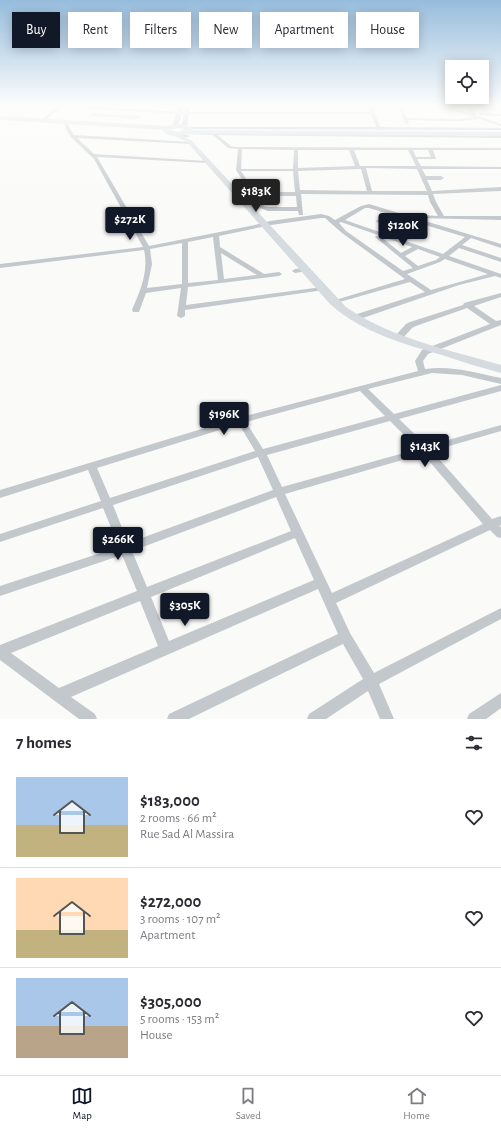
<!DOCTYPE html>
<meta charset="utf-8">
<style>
:root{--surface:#fff;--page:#f7f7f7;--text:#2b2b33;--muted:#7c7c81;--line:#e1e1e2;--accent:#111827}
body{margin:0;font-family:"Alegreya Sans",sans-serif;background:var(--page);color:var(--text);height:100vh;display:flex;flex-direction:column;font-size:15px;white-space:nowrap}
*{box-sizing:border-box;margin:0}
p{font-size:13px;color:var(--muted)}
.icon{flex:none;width:22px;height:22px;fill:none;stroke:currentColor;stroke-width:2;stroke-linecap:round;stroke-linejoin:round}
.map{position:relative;height:719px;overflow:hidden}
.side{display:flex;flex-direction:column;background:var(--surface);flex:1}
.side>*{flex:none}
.banner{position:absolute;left:12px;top:12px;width:477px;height:36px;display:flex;gap:8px}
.buttons{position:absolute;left:445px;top:60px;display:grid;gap:8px}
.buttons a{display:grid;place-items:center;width:44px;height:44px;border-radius:0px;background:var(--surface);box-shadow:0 2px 10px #0003;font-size:20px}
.price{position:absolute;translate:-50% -34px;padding:0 9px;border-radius:4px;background:var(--accent);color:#fff;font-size:13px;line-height:26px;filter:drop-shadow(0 1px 2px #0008)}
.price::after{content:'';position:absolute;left:50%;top:24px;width:12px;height:9px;margin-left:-6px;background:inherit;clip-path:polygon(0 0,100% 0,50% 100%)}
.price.selected{background:#222;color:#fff}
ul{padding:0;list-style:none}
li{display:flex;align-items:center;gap:12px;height:100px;padding:0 16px}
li+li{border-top:1px solid var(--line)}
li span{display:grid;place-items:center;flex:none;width:112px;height:80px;border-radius:0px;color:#555}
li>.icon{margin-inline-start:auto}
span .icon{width:48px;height:48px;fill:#fffc;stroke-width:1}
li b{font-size:17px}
h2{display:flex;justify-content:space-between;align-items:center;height:48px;padding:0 16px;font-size:17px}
.tag{padding:0 14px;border-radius:0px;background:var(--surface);box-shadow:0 2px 10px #0003;font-size:14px;line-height:36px}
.tag.selected{background:var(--accent);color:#fff}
.menu{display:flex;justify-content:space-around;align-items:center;height:56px;border-top:1px solid var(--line);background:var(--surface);font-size:11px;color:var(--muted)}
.menu a{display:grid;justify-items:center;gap:2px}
.menu .selected{color:var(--accent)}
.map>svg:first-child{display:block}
</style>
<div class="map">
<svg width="501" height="719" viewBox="0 0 501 719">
<rect width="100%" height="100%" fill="#fafaf8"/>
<!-- green -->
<polygon fill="#dadfd7" points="93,113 140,116 137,119 89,116"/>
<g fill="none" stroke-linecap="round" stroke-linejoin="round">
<!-- pedestrian -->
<path fill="#c3c8cc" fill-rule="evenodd" d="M 178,135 L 188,135 L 190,136 C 187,138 180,138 177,136 Z"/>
<!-- minor -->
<g fill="#c3c8cc" fill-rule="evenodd">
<polygon points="0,105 5,105 0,108"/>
<polygon points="45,105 66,105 179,112 370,112 368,105 372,105 376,113 375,114 380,127 501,128 501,130 188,129 186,128 187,127 376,127 371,114 179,114 63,107 42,122 40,122 40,120 59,107"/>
<polygon points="398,105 402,105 407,118 459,119 474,117 440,105 446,105 472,114 465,105 469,105 476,114 475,115 501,124 501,126 480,119 459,121 408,120 409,123 407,124 405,123"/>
<polygon points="478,113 501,114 501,116 479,115"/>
<path d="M 65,121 L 67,121 L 70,129 L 74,135 L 191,142 L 193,143 L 191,144 L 77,138 L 94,154 L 207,161 L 209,162 L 207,163 L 97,157 L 149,246 L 255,225 L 270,221 L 321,214 L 329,216 L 335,220 L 361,206 L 369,204 L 501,244 L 501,248 L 471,238 L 462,245 L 501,258 L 501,262 L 459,248 L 449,256 L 501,274 L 501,278 L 495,276 L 459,285 L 357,320 L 351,320 L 350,318 L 351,316 L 425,292 L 410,282 L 336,303 L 332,303 L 330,302 L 332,301 L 405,279 L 342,233 L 325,218 L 321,218 L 271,225 L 219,236 L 220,247 L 264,274 L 279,272 L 282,274 L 279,276 L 188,287 L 186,305 L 322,287 L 324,288 L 325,289 L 324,290 L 185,310 L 185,316 L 181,318 L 177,316 L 181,288 L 146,293 L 139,312 L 133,312 L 132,310 C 140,291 149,272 144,250 L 0,268 L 0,264 L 143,247 L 94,159 L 71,137 L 66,129 ZM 365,208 L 369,208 L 465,237 L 443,254 L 345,220 ZM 341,222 L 412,247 L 401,253 L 380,236 L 376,236 L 375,237 L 413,268 L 403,271 L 346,231 L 339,223 ZM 213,237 L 218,280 L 188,283 L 188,242 ZM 182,243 L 182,284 L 147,288 L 152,264 L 150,249 ZM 418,249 L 440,257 L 436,260 L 418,266 L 405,256 ZM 221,253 L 257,275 L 224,279 ZM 445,259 L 488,274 L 431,290 L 407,274 L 440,262 Z"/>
<path d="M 182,132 L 501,136 L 501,138 L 217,135 L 231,146 L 236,147 L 501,148 L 501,150 L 433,150 L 436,159 L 417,159 L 421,166 L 501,167 L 501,169 L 422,169 L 426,176 L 441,176 L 444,178 L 441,180 L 427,180 L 432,191 L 501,187 L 501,191 L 433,194 L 436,202 L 444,216 L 501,216 L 501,220 L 418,218 L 417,217 L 420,215 L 438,216 L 430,202 L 428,195 L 301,194 L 303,215 L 299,215 L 298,211 L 268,211 L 260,208 L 236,170 L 238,149 L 228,148 L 213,135 L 180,134 L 180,132 ZM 242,149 L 294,150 L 293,169 L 241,169 ZM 298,150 L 349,150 L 355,166 L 298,168 ZM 354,150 L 408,150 L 416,166 L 360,166 ZM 413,150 L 428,150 L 431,157 L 416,157 ZM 366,168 L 417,169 L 427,191 L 372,191 ZM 361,169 L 367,191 L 300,190 L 298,171 ZM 241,171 L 293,171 L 295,192 L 255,192 ZM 257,196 L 296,196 L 297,207 L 268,207 L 264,206 Z"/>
<polygon points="379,219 424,235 425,236 422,238 420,237 377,222 376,221"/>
<polygon points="305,268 308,270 307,271 295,273 292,271 295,269"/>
<path d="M 501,293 L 501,297 L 474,306 L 496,321 L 501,320 L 501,325 L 428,354 L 423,361 L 425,369 C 451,365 476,373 501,378 L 501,384 L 462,375 L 432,373 L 368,389 L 394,414 L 501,385 L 501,391 L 399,419 L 427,446 L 501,425 L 501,431 L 432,451 L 492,519 L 501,516 L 501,525 L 499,526 L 501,527 L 501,538 L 497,537 L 490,530 L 336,603 L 350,633 L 374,673 L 501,608 L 501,619 L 379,684 L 394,719 L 380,719 L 368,691 L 326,719 L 307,719 L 309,714 L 363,679 L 343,644 L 189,719 L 167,719 L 169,714 L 338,634 L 318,589 L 71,697 L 95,714 L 97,719 L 79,719 L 0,660 L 0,645 L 137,591 L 122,555 L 0,596 L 0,586 L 119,547 L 103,508 L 0,542 L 0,534 L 101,501 L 88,470 L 0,498 L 0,490 L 238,418 L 418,371 L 415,361 L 422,350 L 490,324 L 467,308 L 416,326 L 412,328 L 402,339 L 396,339 L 395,337 L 396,335 L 406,324 L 410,322 L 463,305 L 464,303 ZM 360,391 L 385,416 L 263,449 L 246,422 ZM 390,421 L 418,449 L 282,487 L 267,455 ZM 239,424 L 255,451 L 110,498 L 97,468 ZM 423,454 L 483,524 L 332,593 L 285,494 ZM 258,457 L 273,490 L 128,543 L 113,505 ZM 276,497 L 291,531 L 147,587 L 132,551 ZM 295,538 L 314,580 L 169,641 L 151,597 ZM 140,601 L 158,646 L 59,688 L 11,653 Z"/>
<polygon points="501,693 501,708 486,719 467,719 469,714"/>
</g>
<!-- tertiary -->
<g fill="#c3c8cc" fill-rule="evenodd">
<polygon points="179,105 183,105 181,119 176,127 172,127"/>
<polygon points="186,105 190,105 187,127 184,129 181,127"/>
</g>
<!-- secondary -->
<path fill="#d6dbdf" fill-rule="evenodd" d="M 172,133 L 176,133 L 191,140 L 346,307 C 390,338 450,350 501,365 L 501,373 C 482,368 463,362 445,356 C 405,344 362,333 330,304 L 187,142 L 172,135 Z"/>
<!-- primary -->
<path fill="#d6dbdf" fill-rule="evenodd" d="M 0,116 L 167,126 C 176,124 184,123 192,128 L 193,130 L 501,132 L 501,136 L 187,134 C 179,136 166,138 163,130 L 0,120 ZM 178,128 L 185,129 L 178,132 L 170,130 Z"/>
</g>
<!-- sky -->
<linearGradient id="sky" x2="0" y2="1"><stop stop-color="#96bcdc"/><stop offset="0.51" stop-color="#fdfdfc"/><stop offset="1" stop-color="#fdfdfc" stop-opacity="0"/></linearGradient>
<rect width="501" height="206" fill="url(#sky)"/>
</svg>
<div class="buttons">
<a><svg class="icon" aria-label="locate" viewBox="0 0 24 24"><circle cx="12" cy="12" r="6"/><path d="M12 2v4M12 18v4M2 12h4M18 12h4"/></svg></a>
</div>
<b class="price selected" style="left:256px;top:213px">$183K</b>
<b class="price" style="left:130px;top:241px">$272K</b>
<b class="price" style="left:403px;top:247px">$120K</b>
<b class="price" style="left:224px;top:436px">$196K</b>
<b class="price" style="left:425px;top:468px">$143K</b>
<b class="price" style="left:118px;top:561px">$266K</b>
<b class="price" style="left:185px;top:627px">$305K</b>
<div class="banner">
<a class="tag selected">Buy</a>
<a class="tag">Rent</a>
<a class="tag">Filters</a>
<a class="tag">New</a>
<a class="tag">Apartment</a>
<a class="tag">House</a>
</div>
</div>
<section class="side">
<h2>7 homes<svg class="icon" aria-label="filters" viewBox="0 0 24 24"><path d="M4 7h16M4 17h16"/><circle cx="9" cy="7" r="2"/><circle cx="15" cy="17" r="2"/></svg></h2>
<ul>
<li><span style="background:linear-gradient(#a9c7e8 60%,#c2b280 0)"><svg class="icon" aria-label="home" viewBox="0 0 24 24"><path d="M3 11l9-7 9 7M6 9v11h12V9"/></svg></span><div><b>$183,000</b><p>2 rooms · 66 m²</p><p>Rue Sad Al Massira</p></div><svg class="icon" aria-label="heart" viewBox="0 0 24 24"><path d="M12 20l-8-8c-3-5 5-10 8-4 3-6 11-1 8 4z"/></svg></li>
<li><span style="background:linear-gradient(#ffd9b3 65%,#c2b280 0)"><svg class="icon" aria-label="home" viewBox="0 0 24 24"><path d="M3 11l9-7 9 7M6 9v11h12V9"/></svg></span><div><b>$272,000</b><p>3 rooms · 107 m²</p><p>Apartment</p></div><svg class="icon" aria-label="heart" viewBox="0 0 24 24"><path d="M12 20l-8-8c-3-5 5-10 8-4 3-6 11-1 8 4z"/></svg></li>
<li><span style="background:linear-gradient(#a9c7e8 60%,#b9a48a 0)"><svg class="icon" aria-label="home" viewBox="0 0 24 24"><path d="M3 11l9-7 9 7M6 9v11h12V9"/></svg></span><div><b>$305,000</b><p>5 rooms · 153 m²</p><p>House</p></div><svg class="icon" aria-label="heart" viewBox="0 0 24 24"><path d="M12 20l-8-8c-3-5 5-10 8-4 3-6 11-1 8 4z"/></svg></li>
</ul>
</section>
<nav class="menu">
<a class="selected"><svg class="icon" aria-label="map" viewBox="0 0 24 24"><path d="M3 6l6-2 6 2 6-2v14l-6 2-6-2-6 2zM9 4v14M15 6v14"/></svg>Map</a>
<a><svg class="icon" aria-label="saved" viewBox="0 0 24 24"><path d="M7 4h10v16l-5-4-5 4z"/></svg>Saved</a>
<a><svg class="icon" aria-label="home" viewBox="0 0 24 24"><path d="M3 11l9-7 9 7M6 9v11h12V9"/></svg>Home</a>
</nav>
